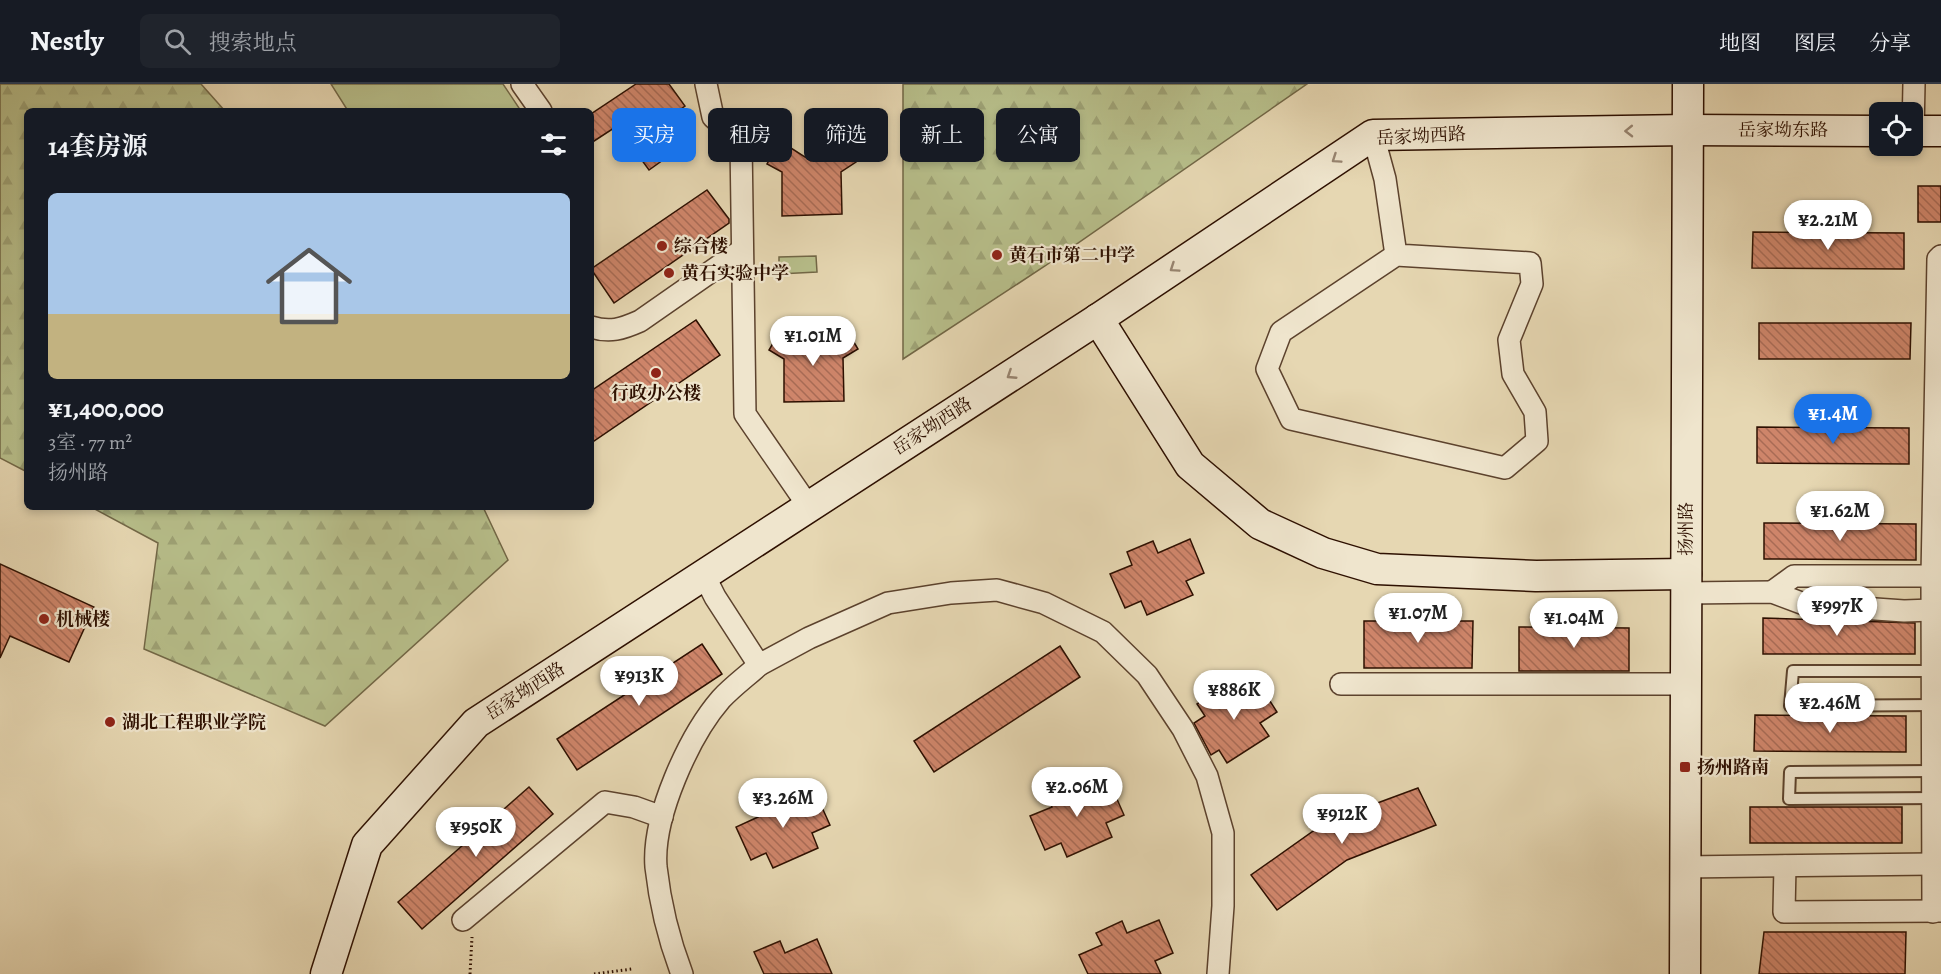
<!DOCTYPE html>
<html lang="zh">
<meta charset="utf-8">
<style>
:root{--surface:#171b24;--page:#20242c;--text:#f1f3f6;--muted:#9ea1a6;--line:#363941;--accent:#1a73e8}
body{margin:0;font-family:Alegreya,"Noto Serif SC",serif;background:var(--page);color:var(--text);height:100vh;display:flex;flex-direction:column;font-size:22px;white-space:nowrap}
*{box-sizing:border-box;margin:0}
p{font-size:20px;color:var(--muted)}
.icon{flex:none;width:33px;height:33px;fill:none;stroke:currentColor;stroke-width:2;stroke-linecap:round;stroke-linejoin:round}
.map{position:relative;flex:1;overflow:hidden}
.sheet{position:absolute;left:24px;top:24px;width:570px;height:402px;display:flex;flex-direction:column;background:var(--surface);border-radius:9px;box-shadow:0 3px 9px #0003}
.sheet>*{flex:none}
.banner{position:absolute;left:612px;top:24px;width:570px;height:54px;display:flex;gap:12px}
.tools{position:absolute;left:1869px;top:18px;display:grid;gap:12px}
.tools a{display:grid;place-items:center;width:54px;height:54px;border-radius:9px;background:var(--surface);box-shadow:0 3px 9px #0003;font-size:30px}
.price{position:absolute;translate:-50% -51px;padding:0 14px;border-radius:21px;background:#fff;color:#222;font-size:20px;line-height:39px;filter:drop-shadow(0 2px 3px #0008)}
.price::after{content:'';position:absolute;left:50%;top:36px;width:18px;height:14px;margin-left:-9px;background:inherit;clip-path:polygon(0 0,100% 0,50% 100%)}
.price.active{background:var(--accent);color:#fff}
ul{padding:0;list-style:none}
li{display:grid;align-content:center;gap:12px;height:318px;padding:0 24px}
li+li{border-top:2px solid var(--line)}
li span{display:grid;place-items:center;height:186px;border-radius:9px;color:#555}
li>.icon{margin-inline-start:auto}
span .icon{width:108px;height:108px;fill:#fffc;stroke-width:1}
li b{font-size:26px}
h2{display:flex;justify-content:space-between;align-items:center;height:72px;padding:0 24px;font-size:26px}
.tag{padding:0 21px;border-radius:9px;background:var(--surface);box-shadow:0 3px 9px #0003;font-size:21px;line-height:54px}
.tag.active{background:var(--accent);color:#fff}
header{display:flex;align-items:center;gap:36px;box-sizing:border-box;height:84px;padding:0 30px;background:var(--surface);border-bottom:2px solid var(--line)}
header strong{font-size:28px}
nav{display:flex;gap:33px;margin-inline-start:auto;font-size:21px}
.search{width:420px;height:54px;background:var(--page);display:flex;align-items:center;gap:15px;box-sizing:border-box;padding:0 21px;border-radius:9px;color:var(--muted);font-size:22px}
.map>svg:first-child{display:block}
</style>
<header>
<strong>Nestly</strong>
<div class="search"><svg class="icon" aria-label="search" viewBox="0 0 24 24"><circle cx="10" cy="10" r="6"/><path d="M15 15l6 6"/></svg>搜索地点</div>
<nav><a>地图</a><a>图层</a><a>分享</a></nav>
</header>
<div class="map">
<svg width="1941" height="890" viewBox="0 0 1941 890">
<defs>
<pattern id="forest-firs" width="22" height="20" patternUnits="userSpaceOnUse" patternTransform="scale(1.5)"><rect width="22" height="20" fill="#b7be8a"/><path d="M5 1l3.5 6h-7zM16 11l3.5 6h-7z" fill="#9ea275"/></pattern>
<pattern id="building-back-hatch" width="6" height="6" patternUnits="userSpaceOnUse" patternTransform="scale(1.5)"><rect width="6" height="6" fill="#ce856a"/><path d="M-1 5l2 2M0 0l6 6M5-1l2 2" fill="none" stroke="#a86b55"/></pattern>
</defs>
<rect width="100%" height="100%" fill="#e6d7b2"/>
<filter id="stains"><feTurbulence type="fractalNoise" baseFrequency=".00333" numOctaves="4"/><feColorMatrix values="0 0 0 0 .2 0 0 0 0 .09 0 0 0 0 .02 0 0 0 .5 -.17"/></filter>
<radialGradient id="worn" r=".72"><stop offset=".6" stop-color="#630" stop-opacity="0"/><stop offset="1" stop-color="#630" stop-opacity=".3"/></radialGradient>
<!-- forest -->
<g fill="url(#forest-firs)" stroke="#726746" stroke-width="1.5">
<polygon points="0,0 201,0 225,27 27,27 27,388 0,374"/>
<polygon points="903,0 1307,0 1045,182 903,275"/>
<polygon points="91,423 483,423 508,476 325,642 144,565 158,459"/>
</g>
<!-- pitch -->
<g fill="#b7be8a" stroke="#726746" stroke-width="1.5">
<polygon points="331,0 503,0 521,27 348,27"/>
<polygon points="816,172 817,188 779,190 779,173"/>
</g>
<!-- building -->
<g fill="url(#building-back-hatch)" stroke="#2e1001" stroke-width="1.5">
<polygon points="636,0 669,0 685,22 681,25 690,38 679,46 688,58 649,86 617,42 591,59 591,30"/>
<polygon points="780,57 811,77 845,58 856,78 841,88 842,130 782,132 782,88 767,80"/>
<rect x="1918" y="102" width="23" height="36"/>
<polygon points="707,106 729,135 729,139 614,219 591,185"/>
<polygon points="1753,148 1904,149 1904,185 1752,184"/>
<polygon points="696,236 720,271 591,359 591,307"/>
<polygon points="1759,239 1911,239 1910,275 1759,275"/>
<polygon points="782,244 813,263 846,245 858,265 843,274 844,317 784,318 784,275 769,266"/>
<polygon points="1757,343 1909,344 1909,380 1757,379"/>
<polygon points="1764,439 1916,440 1916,476 1764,475"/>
<polygon points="1190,455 1204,489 1186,497 1193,511 1147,531 1141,517 1125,524 1110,490 1132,481 1127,468 1153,457 1158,469"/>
<polygon points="0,480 94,523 69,578 10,552 0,574"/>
<polygon points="1763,534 1915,539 1915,570 1763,570"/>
<polygon points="1364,537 1473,537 1472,584 1364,584"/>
<polygon points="1519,543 1629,544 1629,587 1519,587"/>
<polygon points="702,560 722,590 577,686 557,655"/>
<polygon points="1060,562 1080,593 934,688 914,657"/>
<polygon points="1257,597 1277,628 1260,639 1269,652 1227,679 1219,666 1211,671 1194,639 1205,632 1197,620 1221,605 1228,616"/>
<polygon points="1755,631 1906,632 1906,668 1754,667"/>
<polygon points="1109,697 1124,731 1106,739 1112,753 1067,773 1061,759 1045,766 1030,732 1052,723 1047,710 1073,699 1078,711"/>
<polygon points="529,703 553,730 422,845 398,818"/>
<polygon points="1418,704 1436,741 1347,776 1277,826 1251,791 1326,738"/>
<polygon points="815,708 830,741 812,749 818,764 773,784 766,769 751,776 736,743 758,733 753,721 778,709 784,721"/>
<rect x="1750" y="723" width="152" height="36"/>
<polygon points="1159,836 1173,869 1155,877 1161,890 1088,890 1079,871 1102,861 1096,849 1122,837 1127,849"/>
<polygon points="1764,848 1906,848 1905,890 1759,890"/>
<polygon points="817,855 832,890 764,890 754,868 780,857 785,869"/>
</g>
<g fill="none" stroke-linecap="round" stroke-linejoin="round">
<defs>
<g id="lane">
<polyline points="1932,587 1793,587 1790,622 1936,621"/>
<polyline points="1933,687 1790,688 1789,715 1936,714"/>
</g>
<g id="street">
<polyline points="522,0 541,27"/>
<polyline points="706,0 713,33 741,58 745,330 809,423"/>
<polyline points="1913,47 1914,0"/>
<polyline points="1373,51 1385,95 1396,171 1281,248 1267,285 1291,335 1505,384 1537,357 1535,328 1513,290 1509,256 1532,200 1530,179 1396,171"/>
<path d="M 591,243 C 610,249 622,245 640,237 L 742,166"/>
<polyline points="704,491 715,513 759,581 809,554 888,519 951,509 997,506 1044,519 1103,548 1147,591 1183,645 1207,692 1223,749 1223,822 1218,890"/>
<polyline points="1772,508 1794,492 1932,492"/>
<polyline points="1686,509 1772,508 1804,520 1904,527 1932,526"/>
<polyline points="1341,600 1685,600"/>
<polyline points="1785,782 1784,828 1941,827"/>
<polyline points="1684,783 1933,780"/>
<polyline points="1933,828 1932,492 1938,175 1941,172"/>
<polyline points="463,836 605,718 634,723 662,733"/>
<path d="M 682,890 C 669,856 660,819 656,783 C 652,733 689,652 721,615 C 732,603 747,592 759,581"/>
</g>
<g id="secondary">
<polyline points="1912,47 1941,47"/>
<polyline points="1098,235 1190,381 1260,440 1323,469 1377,485 1536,492 1686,490"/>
<polyline points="326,890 367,761 476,639 1098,235 1373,51 1687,46 1880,47"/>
<polyline points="1685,890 1688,0"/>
</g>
</defs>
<!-- lane casing -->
<use href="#lane" stroke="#5c422d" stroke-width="14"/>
<!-- street casing -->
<use href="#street" stroke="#5c422d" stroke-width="24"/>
<!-- secondary casing -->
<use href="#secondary" stroke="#2e1001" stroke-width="33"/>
<!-- path -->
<g stroke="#2e1001" stroke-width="3" stroke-dasharray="1.5 3" stroke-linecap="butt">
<polyline points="470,890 472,853"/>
<polyline points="594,890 632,885"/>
</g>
<!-- lane -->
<use href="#lane" stroke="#efe5cd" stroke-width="10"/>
<!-- street -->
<use href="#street" stroke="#efe5cd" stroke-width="21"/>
<!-- secondary -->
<use href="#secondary" stroke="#efe5cd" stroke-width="30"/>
</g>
<!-- one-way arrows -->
<defs><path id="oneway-chevron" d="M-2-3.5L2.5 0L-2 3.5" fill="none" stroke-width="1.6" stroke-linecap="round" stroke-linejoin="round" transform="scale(1.5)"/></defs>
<g stroke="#988571">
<use href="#oneway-chevron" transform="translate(1629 47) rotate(179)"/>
<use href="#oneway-chevron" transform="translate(1336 75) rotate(146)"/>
<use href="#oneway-chevron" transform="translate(1174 184) rotate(146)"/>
<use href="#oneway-chevron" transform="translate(1011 291) rotate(147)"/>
</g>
<!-- markers -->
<g fill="#8f2418" stroke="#efe5cd" stroke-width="2">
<circle cx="662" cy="162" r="6"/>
<circle cx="997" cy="171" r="6"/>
<circle cx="669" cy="189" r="6"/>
<circle cx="656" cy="289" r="6"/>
<circle cx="44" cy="535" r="6"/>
<circle cx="110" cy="638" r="6"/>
<rect x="1679" y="677" width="12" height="12" rx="3"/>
</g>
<g text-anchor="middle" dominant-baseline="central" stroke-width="4.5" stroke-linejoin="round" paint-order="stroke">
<!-- street labels -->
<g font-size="18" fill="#2e1001" stroke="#efe5cd">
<text x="1783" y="46">岳家坳东路</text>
<text transform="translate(1421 52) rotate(-3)">岳家坳西路</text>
<text transform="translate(932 342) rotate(-33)">岳家坳西路</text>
<text transform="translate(1686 445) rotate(-90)">扬州路</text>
<text transform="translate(525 607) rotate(-33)">岳家坳西路</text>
</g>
<!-- poi labels -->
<g font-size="18" font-weight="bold" fill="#2e1001" stroke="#efe5cd" text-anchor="start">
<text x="674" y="162">综合楼</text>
<text x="1009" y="171">黄石市第二中学</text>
<text x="681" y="189">黄石实验中学</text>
<text x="656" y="309" text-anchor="middle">行政办公楼</text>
<text x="56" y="535">机械楼</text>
<text x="122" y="638">湖北工程职业学院</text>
<text x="1697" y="683">扬州路南</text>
</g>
</g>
<rect width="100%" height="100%" filter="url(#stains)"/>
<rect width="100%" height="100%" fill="url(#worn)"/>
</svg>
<div class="tools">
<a><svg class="icon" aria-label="locate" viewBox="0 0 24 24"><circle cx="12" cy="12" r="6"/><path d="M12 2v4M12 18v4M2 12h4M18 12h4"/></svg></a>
</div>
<b class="price" style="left:1828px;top:167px">¥2.21M</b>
<b class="price" style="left:813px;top:283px">¥1.01M</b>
<b class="price active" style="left:1833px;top:361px">¥1.4M</b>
<b class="price" style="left:1840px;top:458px">¥1.62M</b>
<b class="price" style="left:1837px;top:553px">¥997K</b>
<b class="price" style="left:1418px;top:560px">¥1.07M</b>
<b class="price" style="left:1574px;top:565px">¥1.04M</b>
<b class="price" style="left:639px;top:623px">¥913K</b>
<b class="price" style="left:1234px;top:637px">¥886K</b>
<b class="price" style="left:1830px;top:650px">¥2.46M</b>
<b class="price" style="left:1077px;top:734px">¥2.06M</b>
<b class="price" style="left:783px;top:745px">¥3.26M</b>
<b class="price" style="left:1342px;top:761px">¥912K</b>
<b class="price" style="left:476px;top:774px">¥950K</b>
<div class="banner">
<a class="tag active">买房</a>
<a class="tag">租房</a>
<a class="tag">筛选</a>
<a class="tag">新上</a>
<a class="tag">公寓</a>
</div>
<section class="sheet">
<h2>14套房源<svg class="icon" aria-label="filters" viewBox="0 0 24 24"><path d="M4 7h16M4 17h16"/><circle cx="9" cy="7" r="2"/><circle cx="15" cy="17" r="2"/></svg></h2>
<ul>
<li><span style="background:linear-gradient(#a9c7e8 65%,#c2b280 0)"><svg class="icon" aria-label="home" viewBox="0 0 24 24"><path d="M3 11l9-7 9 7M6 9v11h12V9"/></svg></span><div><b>¥1,400,000</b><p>3室 · 77 m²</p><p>扬州路</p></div></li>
</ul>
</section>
</div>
